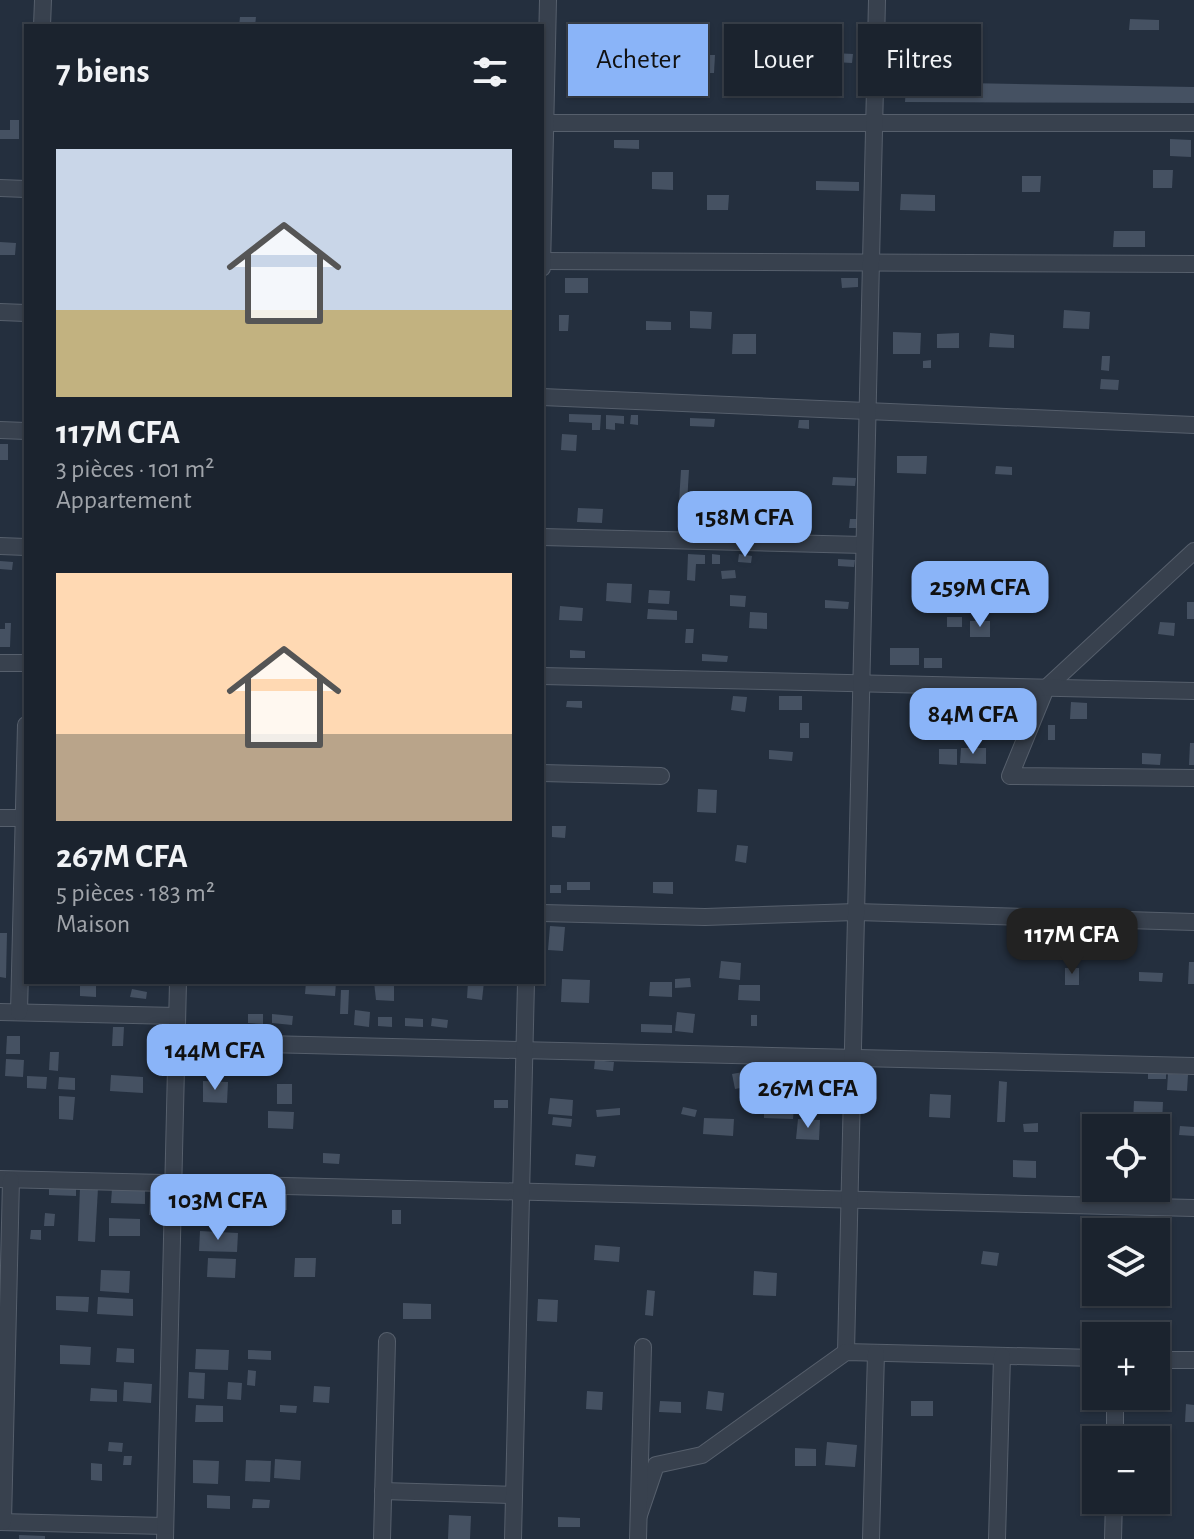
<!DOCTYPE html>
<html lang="fr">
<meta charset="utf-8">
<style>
:root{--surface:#1b232e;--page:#282f3a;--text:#f1f3f6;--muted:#a0a4aa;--line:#39404a;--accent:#8ab4f8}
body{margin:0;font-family:"Alegreya Sans",sans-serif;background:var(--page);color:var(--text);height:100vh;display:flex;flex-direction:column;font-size:30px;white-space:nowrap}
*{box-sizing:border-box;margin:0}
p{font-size:26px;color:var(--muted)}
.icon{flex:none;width:44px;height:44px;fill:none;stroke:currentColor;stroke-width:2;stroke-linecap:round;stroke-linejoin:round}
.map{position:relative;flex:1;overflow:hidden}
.panel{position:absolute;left:24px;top:24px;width:520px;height:960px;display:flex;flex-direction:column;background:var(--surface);border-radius:0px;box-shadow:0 2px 6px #0004,0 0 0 2px var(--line)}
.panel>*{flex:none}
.hud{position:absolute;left:568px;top:24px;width:506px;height:72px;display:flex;gap:16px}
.controls{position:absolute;left:1082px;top:1114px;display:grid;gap:16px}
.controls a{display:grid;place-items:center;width:88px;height:88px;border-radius:0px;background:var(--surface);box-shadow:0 2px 6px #0004,0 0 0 2px var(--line);font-size:40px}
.price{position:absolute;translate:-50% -68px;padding:0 18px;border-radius:16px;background:var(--accent);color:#111;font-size:26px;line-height:52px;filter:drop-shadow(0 2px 4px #0008)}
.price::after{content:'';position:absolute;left:50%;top:48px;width:24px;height:18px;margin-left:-12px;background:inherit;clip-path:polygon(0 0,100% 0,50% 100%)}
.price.on{background:#222;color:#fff}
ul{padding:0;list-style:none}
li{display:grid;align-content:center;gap:16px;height:424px;padding:0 32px}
li span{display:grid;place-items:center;height:248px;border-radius:0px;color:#555}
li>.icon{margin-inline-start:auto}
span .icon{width:144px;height:144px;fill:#fffc;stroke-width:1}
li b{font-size:34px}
h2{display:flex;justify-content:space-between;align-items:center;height:96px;padding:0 32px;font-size:34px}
.pill{padding:0 28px;border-radius:0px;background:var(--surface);box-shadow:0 2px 6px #0004,0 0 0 2px var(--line);font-size:28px;line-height:72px}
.pill.on{background:var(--accent);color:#111}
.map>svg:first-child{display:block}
</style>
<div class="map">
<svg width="1194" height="1539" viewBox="0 0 1194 1539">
<rect width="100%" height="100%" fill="#242f3e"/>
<!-- building -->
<g fill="#455162">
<polygon points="240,17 256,17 255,26 239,26"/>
<polygon points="1130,19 1159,20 1159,30 1129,30"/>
<polygon points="834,53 853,54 852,63 834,62"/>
<polygon points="694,55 715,55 714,73 693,73"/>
<polygon points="965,83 1194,87 1194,103 905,102 906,86 964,87"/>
<polygon points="10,120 19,120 19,139 0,139 0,130 10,130"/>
<polygon points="1170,139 1191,140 1191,157 1170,156"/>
<polygon points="614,140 639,140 639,149 614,148"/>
<polygon points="1153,170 1173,170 1172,188 1153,188"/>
<polygon points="652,172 673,172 673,190 652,189"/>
<polygon points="1022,176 1041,176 1040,192 1022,192"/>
<polygon points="816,181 859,182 859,191 816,190"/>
<polygon points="901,194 935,195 935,211 900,210"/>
<polygon points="707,195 729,195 728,210 707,210"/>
<polygon points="1114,231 1145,231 1145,247 1113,247"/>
<polygon points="0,242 16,243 15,255 0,255"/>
<rect x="565" y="278" width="23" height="15"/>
<polygon points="841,278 858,278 858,287 842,288"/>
<polygon points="1064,310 1090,312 1089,329 1063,328"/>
<polygon points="690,311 712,312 711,329 690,328"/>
<polygon points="559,315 569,315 568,331 559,331"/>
<polygon points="646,321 671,322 671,330 646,330"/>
<polygon points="893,332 921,333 920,354 893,354"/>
<polygon points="959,333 959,348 937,348 937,334"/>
<polygon points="990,333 1014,335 1014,348 989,347"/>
<polygon points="733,334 756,334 756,354 732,354"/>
<polygon points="1102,356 1110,356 1109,371 1101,370"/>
<polygon points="931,360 931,368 923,368 923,361"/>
<polygon points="1101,379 1119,380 1118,390 1100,389"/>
<polygon points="569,414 601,415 600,430 592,430 592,423 569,422"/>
<polygon points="606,415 624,416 624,424 615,423 615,430 606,429"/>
<polygon points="631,415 638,415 638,425 630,424"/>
<polygon points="690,418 715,419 714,427 690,426"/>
<polygon points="799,420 809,420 809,429 798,428"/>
<polygon points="562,434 577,435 576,451 561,450"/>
<rect x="0" y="444" width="8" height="16"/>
<polygon points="897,456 927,456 926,474 897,473"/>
<polygon points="996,466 1012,467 1012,475 995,474"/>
<polygon points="681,470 689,470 687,503 679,502"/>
<polygon points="833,477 856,478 855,486 832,485"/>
<polygon points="578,508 603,509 602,523 577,522"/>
<polygon points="850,519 857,519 856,528 849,528"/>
<polygon points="688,554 705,555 705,564 696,564 695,581 687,580"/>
<polygon points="712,554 720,555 720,564 712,564"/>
<polygon points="739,554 752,556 751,563 738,562"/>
<polygon points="838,559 855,560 854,567 838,566"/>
<polygon points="0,561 13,562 12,570 0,569"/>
<polygon points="735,570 736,578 722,579 721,571"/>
<polygon points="607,583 632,584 631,603 606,601"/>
<polygon points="649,590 670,591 669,604 648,603"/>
<polygon points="730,595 746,596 745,607 730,606"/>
<polygon points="825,600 849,602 848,609 825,608"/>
<rect x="1187" y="602" width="7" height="17"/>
<polygon points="560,606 583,608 582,621 559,620"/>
<polygon points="648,609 677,611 677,620 647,619"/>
<polygon points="750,612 767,613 767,629 749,628"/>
<rect x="947" y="617" width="15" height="10"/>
<rect x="970" y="621" width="20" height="16"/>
<polygon points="1160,622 1175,623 1174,636 1158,634"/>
<polygon points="5,623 11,623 10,647 0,647 0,629 5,629"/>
<polygon points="686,629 694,629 693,643 685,643"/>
<rect x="890" y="648" width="29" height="17"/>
<polygon points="570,650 585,651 585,658 570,658"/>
<polygon points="702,654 728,656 727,662 702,661"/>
<rect x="924" y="658" width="18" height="10"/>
<polygon points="733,696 747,697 745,712 731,710"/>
<rect x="779" y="696" width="23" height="14"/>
<polygon points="567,701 582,701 582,708 566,707"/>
<polygon points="1071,702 1087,703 1087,719 1070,719"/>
<rect x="800" y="723" width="9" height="15"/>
<polygon points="965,724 973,725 972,741 964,740"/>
<rect x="1048" y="725" width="7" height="15"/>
<polygon points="1190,743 1194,743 1194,765 1189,765"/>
<polygon points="961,748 986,748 986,764 960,763"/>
<polygon points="939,749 957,749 957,765 939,764"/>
<polygon points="769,750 793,752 792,761 769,759"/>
<polygon points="1142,753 1161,754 1160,765 1142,764"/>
<polygon points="698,789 717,790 716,813 697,812"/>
<polygon points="552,826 566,826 565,838 552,837"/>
<polygon points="737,845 748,846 746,863 735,861"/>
<rect x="567" y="882" width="23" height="8"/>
<polygon points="653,882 673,882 673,894 653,893"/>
<rect x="550" y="885" width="11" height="8"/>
<polygon points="550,926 565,927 563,951 548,950"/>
<polygon points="0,933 7,933 6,978 0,977"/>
<polygon points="721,961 741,963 740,980 719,978"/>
<polygon points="1189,962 1194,962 1194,984 1188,984"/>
<rect x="1065" y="968" width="14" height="17"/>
<polygon points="1139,972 1163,973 1162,982 1139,981"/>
<polygon points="690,978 691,987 675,988 675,979"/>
<polygon points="562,979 590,980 589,1003 561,1002"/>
<polygon points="306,982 336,982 335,996 305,994"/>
<polygon points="374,982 394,982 394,1001 376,1000"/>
<polygon points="468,982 484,982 482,1000 467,998"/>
<polygon points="650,982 672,982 672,997 649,996"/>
<polygon points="80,983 96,983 96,997 80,996"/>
<polygon points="739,985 760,985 760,1001 738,1000"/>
<polygon points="132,989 147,992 146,999 130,997"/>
<polygon points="341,990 349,990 348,1014 340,1014"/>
<polygon points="355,1010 370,1012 369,1027 354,1025"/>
<polygon points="677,1012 695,1014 693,1033 675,1031"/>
<polygon points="248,1014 263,1014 263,1024 248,1023"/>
<polygon points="272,1014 293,1016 292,1025 272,1023"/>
<rect x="751" y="1015" width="6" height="11"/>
<polygon points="378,1017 392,1017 392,1027 378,1026"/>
<polygon points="405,1018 423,1019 423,1027 405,1026"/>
<polygon points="432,1018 448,1020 447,1028 431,1026"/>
<polygon points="641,1024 672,1025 672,1033 641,1032"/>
<polygon points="113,1027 124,1027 123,1046 112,1046"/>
<polygon points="7,1036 20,1036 20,1054 6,1054"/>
<polygon points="50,1052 59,1052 58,1071 49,1070"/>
<polygon points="6,1059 24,1060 23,1077 5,1076"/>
<polygon points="595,1060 614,1062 613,1071 594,1069"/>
<polygon points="754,1070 756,1085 735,1089 732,1074"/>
<rect x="1148" y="1071" width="18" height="8"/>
<polygon points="823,1072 840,1073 838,1089 821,1087"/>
<polygon points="1168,1074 1188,1075 1187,1091 1167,1090"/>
<polygon points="111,1075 143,1077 143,1093 110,1091"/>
<polygon points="27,1076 47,1077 46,1089 27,1088"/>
<polygon points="59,1077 75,1078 75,1090 58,1089"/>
<polygon points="203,1081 228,1082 227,1103 203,1102"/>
<polygon points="999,1081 1007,1082 1005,1122 997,1122"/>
<rect x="277" y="1084" width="15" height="20"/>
<polygon points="930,1094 951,1095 950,1118 929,1117"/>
<polygon points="59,1096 75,1097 73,1120 59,1119"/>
<polygon points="550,1098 573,1100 572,1116 548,1114"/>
<rect x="494" y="1100" width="14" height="8"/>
<polygon points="1134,1101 1163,1102 1162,1123 1133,1122"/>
<polygon points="683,1107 697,1110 695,1117 681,1114"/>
<polygon points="620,1108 620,1115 597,1117 596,1110"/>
<polygon points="764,1108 794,1108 793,1119 764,1118"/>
<polygon points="268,1111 294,1112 293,1129 268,1128"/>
<polygon points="553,1117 572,1119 571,1127 552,1125"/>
<polygon points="704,1118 734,1119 733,1136 703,1134"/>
<polygon points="798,1119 820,1120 819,1140 796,1139"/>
<polygon points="1038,1123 1038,1132 1024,1132 1023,1124"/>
<polygon points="1180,1126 1194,1127 1194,1136 1179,1135"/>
<polygon points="323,1153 340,1154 339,1164 323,1163"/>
<polygon points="576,1154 596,1156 594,1167 575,1165"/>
<polygon points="1013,1160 1036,1161 1036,1178 1013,1177"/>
<polygon points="49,1186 76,1187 76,1196 49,1195"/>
<polygon points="80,1187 98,1188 95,1242 78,1241"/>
<polygon points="112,1188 145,1189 145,1204 111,1203"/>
<polygon points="150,1190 162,1191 160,1216 149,1215"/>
<polygon points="255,1192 287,1193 287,1210 254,1210"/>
<rect x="392" y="1210" width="9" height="14"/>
<polygon points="45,1213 55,1214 54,1226 44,1226"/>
<polygon points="109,1218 140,1219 140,1236 109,1236"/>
<polygon points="31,1230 41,1230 41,1240 30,1239"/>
<polygon points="200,1231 238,1233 237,1252 199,1251"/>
<polygon points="595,1245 620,1247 619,1262 594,1260"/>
<polygon points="983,1251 999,1253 997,1266 981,1264"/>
<polygon points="208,1258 236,1259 235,1278 207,1277"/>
<polygon points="295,1258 316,1258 315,1277 294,1277"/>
<polygon points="101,1270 130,1271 129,1293 100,1291"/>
<polygon points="754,1271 777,1273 776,1296 753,1295"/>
<polygon points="647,1290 655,1291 653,1316 645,1315"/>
<polygon points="56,1296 89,1297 88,1312 56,1310"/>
<polygon points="98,1297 133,1299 133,1316 97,1314"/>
<polygon points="538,1299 558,1300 557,1322 537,1321"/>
<polygon points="403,1303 431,1304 431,1319 403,1319"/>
<polygon points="60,1345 91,1347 90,1365 60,1364"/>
<polygon points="117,1348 134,1349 134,1363 116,1362"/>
<polygon points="196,1349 229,1350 228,1370 195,1369"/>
<polygon points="248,1350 271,1351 271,1360 248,1359"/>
<polygon points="248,1370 256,1371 255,1386 247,1385"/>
<polygon points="189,1372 205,1373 204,1399 188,1398"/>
<polygon points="124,1382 152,1384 151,1403 123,1401"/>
<polygon points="228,1382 242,1383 241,1400 227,1399"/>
<polygon points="314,1386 330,1387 329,1403 313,1402"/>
<polygon points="91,1388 117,1390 117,1402 90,1401"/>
<polygon points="587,1391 603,1392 602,1410 586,1409"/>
<polygon points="708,1391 724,1393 722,1411 706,1409"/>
<polygon points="660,1401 681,1402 681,1413 659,1412"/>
<rect x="911" y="1401" width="22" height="15"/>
<polygon points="1186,1404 1194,1405 1194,1422 1185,1422"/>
<polygon points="196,1405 223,1406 223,1422 195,1422"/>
<polygon points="280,1405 297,1406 296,1413 280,1412"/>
<polygon points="109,1442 123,1443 122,1452 108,1451"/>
<polygon points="827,1442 857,1445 855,1467 825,1465"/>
<polygon points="795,1448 816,1449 816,1466 795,1466"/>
<polygon points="124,1456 132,1456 131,1465 123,1465"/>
<polygon points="275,1459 301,1461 300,1480 274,1478"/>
<polygon points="193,1460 219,1461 218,1484 193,1483"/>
<polygon points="246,1460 271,1461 270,1482 245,1481"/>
<polygon points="91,1463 102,1464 102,1481 91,1480"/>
<polygon points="207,1495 230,1496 230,1509 207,1508"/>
<polygon points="253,1499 270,1500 269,1508 252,1508"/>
<polygon points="449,1515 471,1516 470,1539 448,1539"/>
<polygon points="558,1517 580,1518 580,1527 558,1527"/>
<polygon points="19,1535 45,1536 45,1539 19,1539"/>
</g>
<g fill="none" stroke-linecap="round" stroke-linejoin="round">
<defs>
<g id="street">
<polyline points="42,26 43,0"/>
<polyline points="542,123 1194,123"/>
<polyline points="0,188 26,189"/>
<polyline points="542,261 1194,264"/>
<polyline points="542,268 548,0"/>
<polyline points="0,312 26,313"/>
<polyline points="542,397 1194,425"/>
<polyline points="0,430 26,431"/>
<polyline points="542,537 864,545"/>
<polyline points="0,546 26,547"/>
<polyline points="1194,551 1046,688 1010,776 1194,778"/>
<polyline points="0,663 26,663"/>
<polyline points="542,676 1194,691"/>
<polyline points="542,773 661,776"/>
<polyline points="0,818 24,818"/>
<polyline points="542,913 705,917 856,912 1194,922"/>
<polyline points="0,1012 177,1016"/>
<polyline points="19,1012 26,725"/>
<polyline points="176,1042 1194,1066"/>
<polyline points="0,1179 1194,1208"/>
<polyline points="846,1352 877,0"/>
<polyline points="1156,1360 1194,1360"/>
<polyline points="1115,1440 1115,1396"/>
<polyline points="383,1491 514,1495"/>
<polyline points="639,1515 656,1465 702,1455 846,1352 1096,1358"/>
<polyline points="0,1522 165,1526"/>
<polyline points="3,1522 11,1180"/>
<polyline points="165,1539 178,982"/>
<polyline points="382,1539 387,1341"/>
<polyline points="513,1539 526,982"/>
<polyline points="638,1539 643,1347"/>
<polyline points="871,1539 876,1353"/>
<polyline points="997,1539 1002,1356"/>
<polyline points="1113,1539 1114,1500"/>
</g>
</defs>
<!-- street casing -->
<use href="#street" stroke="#565f6c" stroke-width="18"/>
<!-- street -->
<use href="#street" stroke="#38414e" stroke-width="16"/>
</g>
</svg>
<div class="controls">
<a><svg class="icon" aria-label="locate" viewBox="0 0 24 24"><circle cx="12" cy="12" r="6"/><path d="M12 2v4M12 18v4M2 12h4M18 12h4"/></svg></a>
<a><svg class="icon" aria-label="layers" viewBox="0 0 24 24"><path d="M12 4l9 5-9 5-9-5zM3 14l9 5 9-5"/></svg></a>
<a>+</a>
<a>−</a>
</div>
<b class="price" style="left:745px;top:559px">158M CFA</b>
<b class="price" style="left:980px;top:629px">259M CFA</b>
<b class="price" style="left:973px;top:756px">84M CFA</b>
<b class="price on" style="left:1072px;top:976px">117M CFA</b>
<b class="price" style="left:215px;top:1092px">144M CFA</b>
<b class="price" style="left:808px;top:1130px">267M CFA</b>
<b class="price" style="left:218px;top:1242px">103M CFA</b>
<div class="hud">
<a class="pill on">Acheter</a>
<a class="pill">Louer</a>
<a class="pill">Filtres</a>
</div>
<section class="panel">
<h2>7 biens<svg class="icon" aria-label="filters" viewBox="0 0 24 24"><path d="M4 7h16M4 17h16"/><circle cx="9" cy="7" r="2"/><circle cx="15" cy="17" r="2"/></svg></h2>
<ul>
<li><span style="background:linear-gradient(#c9d6e8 65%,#c2b280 0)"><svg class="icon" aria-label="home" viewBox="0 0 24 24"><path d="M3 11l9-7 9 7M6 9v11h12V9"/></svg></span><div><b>117M CFA</b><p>3 pièces · 101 m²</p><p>Appartement</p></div></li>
<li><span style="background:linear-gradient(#ffd9b3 65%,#b9a48a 0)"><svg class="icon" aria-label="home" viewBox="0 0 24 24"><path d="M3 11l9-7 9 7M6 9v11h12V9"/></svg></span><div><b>267M CFA</b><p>5 pièces · 183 m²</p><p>Maison</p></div></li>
</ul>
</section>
</div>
